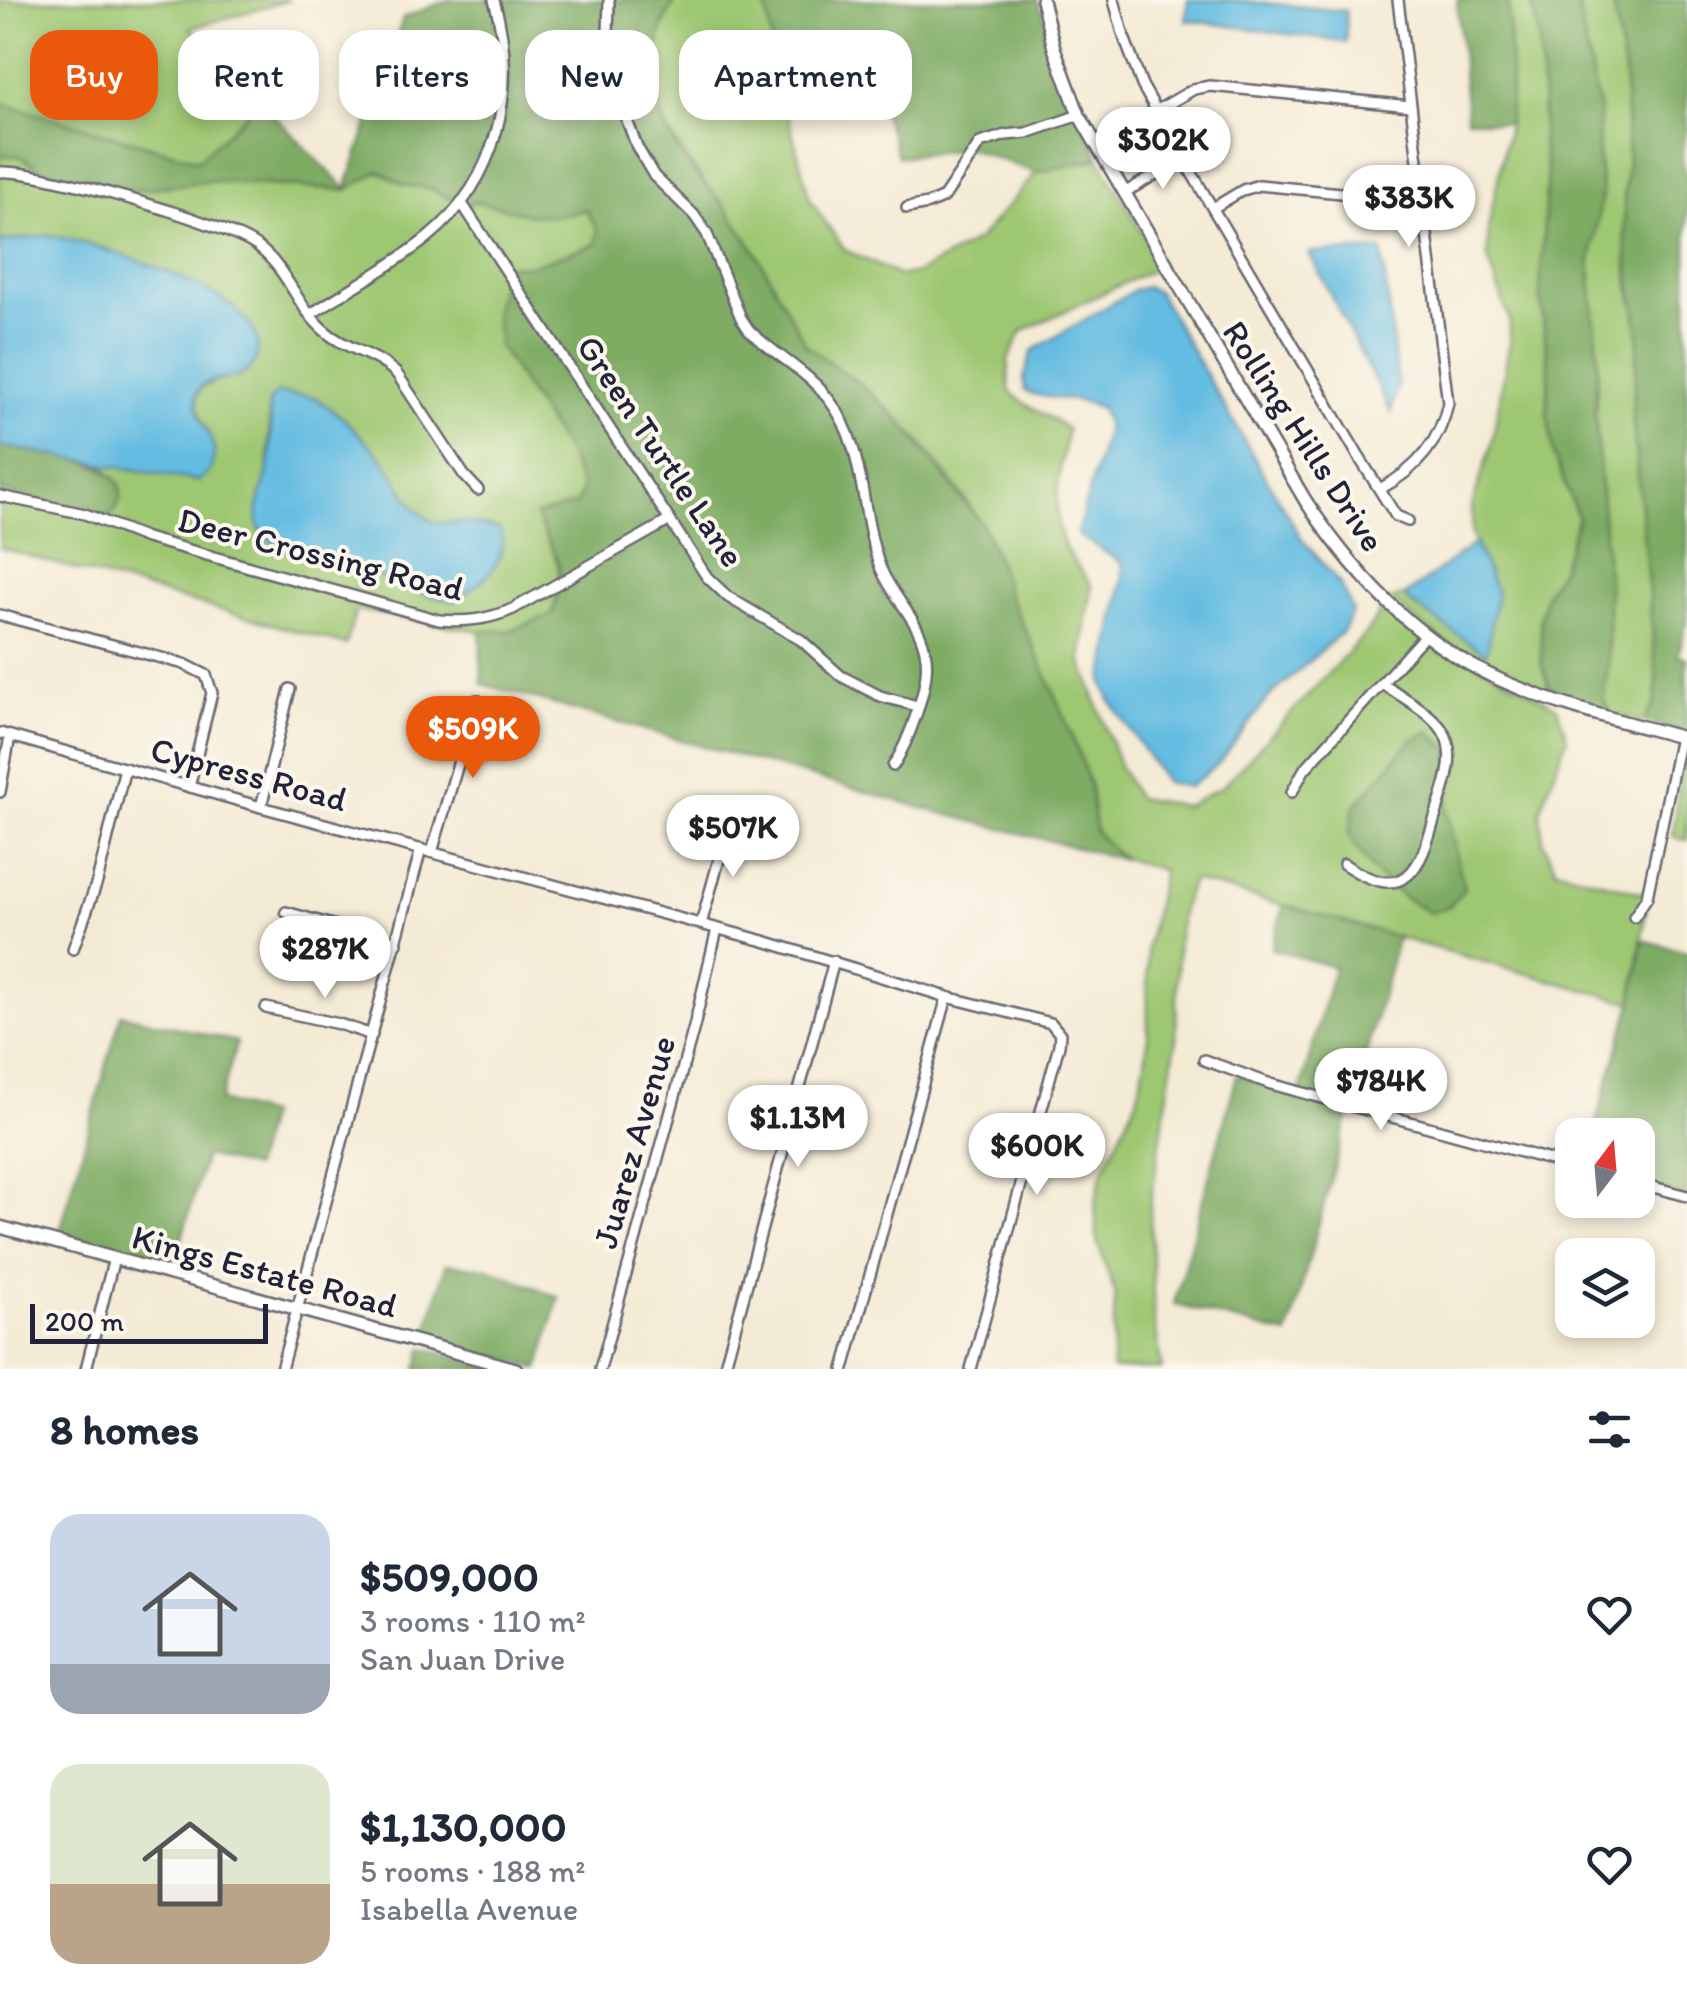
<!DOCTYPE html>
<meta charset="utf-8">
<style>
:root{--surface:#fff;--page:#f6f6f7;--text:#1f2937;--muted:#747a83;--accent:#ea580c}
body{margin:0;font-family:Itim,sans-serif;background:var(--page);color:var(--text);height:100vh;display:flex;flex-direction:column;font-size:38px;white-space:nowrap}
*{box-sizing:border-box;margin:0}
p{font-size:32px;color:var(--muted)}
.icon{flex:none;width:55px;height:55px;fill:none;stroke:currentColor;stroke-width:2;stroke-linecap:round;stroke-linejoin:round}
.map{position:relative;height:1369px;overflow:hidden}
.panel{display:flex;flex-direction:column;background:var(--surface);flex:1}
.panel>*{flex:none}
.top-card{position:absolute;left:30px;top:30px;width:1000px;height:90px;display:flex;gap:20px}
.needle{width:65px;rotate:16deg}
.controls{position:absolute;left:1555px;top:1118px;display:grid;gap:20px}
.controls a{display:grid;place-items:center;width:100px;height:100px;border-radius:20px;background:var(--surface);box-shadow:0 5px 15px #0003;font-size:50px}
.scale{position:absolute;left:30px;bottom:25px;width:238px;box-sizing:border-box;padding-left:10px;border:5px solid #22223b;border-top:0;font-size:28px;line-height:35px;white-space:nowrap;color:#22223b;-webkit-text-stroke:8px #fbf7ec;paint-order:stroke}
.price{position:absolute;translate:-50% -85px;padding:0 22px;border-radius:35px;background:#fff;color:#222;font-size:32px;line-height:65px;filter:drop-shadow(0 2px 5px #0008)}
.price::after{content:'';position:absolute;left:50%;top:60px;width:30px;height:22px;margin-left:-15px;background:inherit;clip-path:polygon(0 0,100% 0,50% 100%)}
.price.active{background:var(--accent);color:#fff}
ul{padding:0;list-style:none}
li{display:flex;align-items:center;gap:30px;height:250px;padding:0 50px}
li span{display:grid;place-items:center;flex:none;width:280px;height:200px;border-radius:30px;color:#555}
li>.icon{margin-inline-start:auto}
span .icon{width:120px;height:120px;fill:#fffc;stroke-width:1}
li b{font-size:42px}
h2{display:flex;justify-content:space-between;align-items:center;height:120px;padding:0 50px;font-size:42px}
.pill{padding:0 35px;border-radius:30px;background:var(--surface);box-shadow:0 5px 15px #0003;font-size:35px;line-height:90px}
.pill.active{background:var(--accent);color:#fff}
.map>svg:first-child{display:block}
</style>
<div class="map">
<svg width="1687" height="1369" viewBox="0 0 1687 1369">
<rect width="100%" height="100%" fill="#fbf7ec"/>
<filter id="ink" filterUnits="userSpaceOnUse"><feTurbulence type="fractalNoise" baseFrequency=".01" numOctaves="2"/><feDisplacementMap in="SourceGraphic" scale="20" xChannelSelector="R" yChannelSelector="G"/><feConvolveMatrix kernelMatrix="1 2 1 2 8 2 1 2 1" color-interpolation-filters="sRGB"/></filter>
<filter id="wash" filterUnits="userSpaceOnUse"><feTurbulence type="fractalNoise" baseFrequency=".0048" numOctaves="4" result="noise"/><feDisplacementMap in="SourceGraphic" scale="40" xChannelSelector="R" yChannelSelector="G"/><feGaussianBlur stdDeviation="2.25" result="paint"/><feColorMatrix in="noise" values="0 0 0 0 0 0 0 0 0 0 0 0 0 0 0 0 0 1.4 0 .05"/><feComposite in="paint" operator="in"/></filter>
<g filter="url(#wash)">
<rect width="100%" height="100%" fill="#f4ebd5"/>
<!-- green -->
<g fill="#9ec772" stroke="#607456" stroke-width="2.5" fill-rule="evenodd">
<polygon points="0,0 290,0 191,28 260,101 199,160 0,103"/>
<path d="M 676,0 L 765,0 L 779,81 L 810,200 L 845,250 L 900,276 L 918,273 L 979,239 L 1036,173 L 1099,158 L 1161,266 L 1022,331 L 1008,360 L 1009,390 C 1026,409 1048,414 1067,429 C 1061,468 1047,518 1069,554 C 1076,566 1085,575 1092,587 L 1081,659 L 1119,765 L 1137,798 L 1186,806 L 1223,786 L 1366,633 L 1384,606 L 1400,620 L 1557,707 L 1567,738 L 1540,811 L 1543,842 L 1556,869 L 1648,895 L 1632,1003 L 1192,880 L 1182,909 L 1178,934 L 1176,1041 L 1150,1206 L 1154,1318 L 1162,1369 L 1112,1369 L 1115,1293 L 1097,1241 L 1095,1204 L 1102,1173 L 1137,1099 L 1145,1062 L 1148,1040 L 1147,948 L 1163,870 C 1137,863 1116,860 1099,836 C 1090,824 1094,807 1091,792 C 1089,783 1085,773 1082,763 C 1063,706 1031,654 1009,598 C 999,572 995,544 979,520 C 948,474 909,425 866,389 C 848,374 820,362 805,344 C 785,318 771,280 755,251 C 705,165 608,114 676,0 ZM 1451,781 L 1446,808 L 1452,840 L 1349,834 Z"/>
<path d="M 1508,0 L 1531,0 L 1539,37 L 1543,101 L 1542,142 L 1548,172 L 1540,291 L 1549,373 L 1547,413 L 1563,479 L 1578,517 L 1561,569 L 1546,593 L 1542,666 L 1552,696 C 1492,672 1439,643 1391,600 L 1406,595 L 1408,601 L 1497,593 L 1472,535 L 1472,506 L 1492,442 L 1510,340 L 1510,321 L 1488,259 L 1488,228 L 1509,124 L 1511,80 Z"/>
<polygon points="1577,0 1613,0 1624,72 1628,158 1624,197 1629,283 1637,313 1639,336 1632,412 1657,680 1655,703 1645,721 1641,722 1611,713 1603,699 1608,666 1608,583 1595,413 1598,361 1590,265 1602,194 1598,153 1599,112"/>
<path d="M 0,155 L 19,156 L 52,176 L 120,192 L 210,181 L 346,190 L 379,171 L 404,185 L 431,189 L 463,205 L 477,202 L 554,216 L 586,210 L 598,231 L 596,244 L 533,265 L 505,266 L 582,489 L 578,504 L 536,515 C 554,563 570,559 552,615 L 510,631 L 480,631 L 356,610 L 346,645 L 0,548 L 0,490 L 25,495 L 108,469 L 93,462 L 199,481 L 213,447 C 195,403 179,383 240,377 L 111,250 L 50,235 L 0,242 ZM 269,402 L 344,419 L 384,460 L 416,510 L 433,522 L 468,523 L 486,577 L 455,601 L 407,591 L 384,578 L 287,550 L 267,474 L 269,464 Z"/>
<polygon points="1684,743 1687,744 1687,840 1673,836"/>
</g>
<!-- forest -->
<g fill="#7eac64" stroke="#506750" stroke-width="2.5">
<path d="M 448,0 L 676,0 L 663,22 L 653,71 L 663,126 L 692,170 L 723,203 L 756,252 L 806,345 L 866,389 L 905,426 L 981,523 L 998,561 L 1009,597 L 1044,669 L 1082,761 L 1091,793 L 1095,831 L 1121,859 L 937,812 L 482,684 L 480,631 L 510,631 L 552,614 C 570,560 554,562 536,515 L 577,504 L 582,489 L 568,454 L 498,345 L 495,310 L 505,266 L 533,265 L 596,244 L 598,231 L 586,210 L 554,216 L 528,214 L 477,202 L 463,205 L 431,189 L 404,185 L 379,171 L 346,190 L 210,181 L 121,192 L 52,176 L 19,156 L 0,155 L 0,103 L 198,160 L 260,101 L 346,189 L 403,18 Z"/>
<polygon points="765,0 1037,0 1099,158 1036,173 969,148 898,157 863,54 776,66"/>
<polygon points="1457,0 1508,0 1511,80 1509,124 1467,119"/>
<polygon points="1531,0 1577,0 1599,112 1598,153 1602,194 1590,265 1598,361 1595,413 1608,583 1608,666 1603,699 1611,713 1552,696 1542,666 1540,619 1546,593 1561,569 1578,517 1554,456 1547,413 1549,373 1540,291 1547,172 1542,142 1543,101 1539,37"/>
<polygon points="1613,0 1687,0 1687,127 1682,158 1687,179 1687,621 1678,655 1687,658 1687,734 1644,721 1655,703 1657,680 1632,412 1639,336 1625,242 1624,197 1628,158 1624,72"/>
<path d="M 0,446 C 31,452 157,458 111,516 L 91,515 L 0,490 Z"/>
<path d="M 1430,731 L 1451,752 L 1451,781 L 1446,808 L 1464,889 L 1450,906 L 1430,913 C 1390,891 1371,874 1349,834 L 1354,807 L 1412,740 Z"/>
<polygon points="1284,905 1398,937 1288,1335 1174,1304 1237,1075 1300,1092 1334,967 1271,949"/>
<polygon points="1643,940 1687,952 1687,1199 1638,1185 1638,1135 1592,1135 1632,1003"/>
<polygon points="121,1014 237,1042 220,1101 268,1115 253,1168 205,1156 173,1270 58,1238"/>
<polygon points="446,1264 488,1268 559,1297 539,1369 425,1339"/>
<polygon points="423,1348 498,1369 417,1369"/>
</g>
<!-- water -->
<g fill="#63bce1" stroke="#426f8e" stroke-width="2.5">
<polygon points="1188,0 1234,0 1346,11 1346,42 1186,20"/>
<path d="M 49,235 C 92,245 283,294 255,361 C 244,387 205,372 198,391 C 190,410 212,432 214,449 C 215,456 212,465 210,472 L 199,481 L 0,446 L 0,242 Z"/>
<polygon points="1382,250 1398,385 1391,412 1309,253"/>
<path d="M 1145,287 L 1158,292 L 1301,538 L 1340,584 L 1353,611 L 1343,631 L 1268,698 L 1219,763 L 1189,787 L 1165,782 L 1110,700 L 1103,682 L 1123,577 L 1122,563 L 1077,534 L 1107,428 L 1101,408 C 1074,395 1051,402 1025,391 L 1024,379 L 1032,351 L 1133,291 Z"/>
<path d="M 277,393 L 315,397 L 344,419 L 384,460 L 416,510 L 432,522 L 468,523 L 500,529 C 511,563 480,583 455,601 C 421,597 413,589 382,577 C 356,567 265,556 258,524 C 254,506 267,482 269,464 C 272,444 271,422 269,402 Z"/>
<polygon points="1475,543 1497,593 1486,654 1408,601 1406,595"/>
</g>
</g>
<g filter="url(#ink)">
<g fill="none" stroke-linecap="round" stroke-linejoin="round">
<defs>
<g id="minor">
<path d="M 609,0 L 607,67 L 637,147 L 654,176 L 694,215 L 707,234 L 741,318 L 749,330 C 774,355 809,372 830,401 C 866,447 860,516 881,569 C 894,600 922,622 926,657 C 930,685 908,743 893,766"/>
<polyline points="1114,0 1124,37 1142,85 1183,158 1359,457 1396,516 1408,521"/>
<polyline points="1156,111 1194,89 1210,86 1410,106"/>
<path d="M 0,172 C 38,169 227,223 258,247 C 288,269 297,308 325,331 C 346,350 376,353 397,374 L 464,475 L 478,490"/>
<polyline points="1124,193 1183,158"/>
<polyline points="461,202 707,577 728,597 801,640 841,676 880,696 917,706"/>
<polyline points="907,208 928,204 944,197 980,143 1006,135 1027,133 1079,115"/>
<polyline points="1213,208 1243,190 1259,185 1422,201"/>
<path d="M 311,314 C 349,289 391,267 427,238 C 499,180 519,86 494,0"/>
<path d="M 1380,489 C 1414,471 1440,443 1448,403 L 1398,0"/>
<path d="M 0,496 L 85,514 L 146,538 L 439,620 C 467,622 487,620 513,609 L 670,520"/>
<polyline points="0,615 184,664 206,675 212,693 189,787"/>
<polyline points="0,733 261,807 764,941 947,997 1051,1023 1060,1034 1059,1045 971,1369"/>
<polyline points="0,792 10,736"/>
<polyline points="1292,792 1304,770 1426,634"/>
<polyline points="261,807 290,689"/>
<polyline points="432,852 477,700"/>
<path d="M 1344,864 C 1407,906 1420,869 1436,814 C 1444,789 1458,755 1443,731 C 1430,711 1401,697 1382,683"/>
<polyline points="286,912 397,943"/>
<polyline points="1634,917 1647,897 1680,737"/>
<polyline points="701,924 729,824"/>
<polyline points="73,949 97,882 125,768"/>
<polyline points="266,1008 339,1024 372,1035"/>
<polyline points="1204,1060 1271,1084 1572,1166"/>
<polyline points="1638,1183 1687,1196"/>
<polyline points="86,1369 114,1258"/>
<polyline points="281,1369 421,849"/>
<polyline points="600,1369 694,1027 717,929"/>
<polyline points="724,1369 834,961"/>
<polyline points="844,1369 947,997"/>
</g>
<g id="tertiary">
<path d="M 1042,0 L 1054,48 L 1079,115 L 1305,500 C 1355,576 1420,646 1505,682 C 1564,708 1626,722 1687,739"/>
<polyline points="0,1227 516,1369"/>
</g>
</defs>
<!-- minor casing -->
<use href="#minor" stroke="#6c6871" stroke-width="14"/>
<!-- tertiary casing -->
<use href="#tertiary" stroke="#6c6871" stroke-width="16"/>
<!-- minor -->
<use href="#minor" stroke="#fff" stroke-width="9"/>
<!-- tertiary -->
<use href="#tertiary" stroke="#fff" stroke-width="11"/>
</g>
</g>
<g text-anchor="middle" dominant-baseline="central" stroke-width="8" stroke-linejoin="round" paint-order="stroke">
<!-- street labels -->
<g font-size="35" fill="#22223b" stroke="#fbf7ec">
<text transform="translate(1304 436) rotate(57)">Rolling Hills Drive</text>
<text transform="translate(661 451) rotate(56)">Green Turtle Lane</text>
<text transform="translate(321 554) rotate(14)">Deer Crossing Road</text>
<text transform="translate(249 774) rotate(15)">Cypress Road</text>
<text transform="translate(634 1142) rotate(-74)">Juarez Avenue</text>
<text transform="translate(265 1271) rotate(15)">Kings Estate Road</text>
</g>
</g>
</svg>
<div class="controls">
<a><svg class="needle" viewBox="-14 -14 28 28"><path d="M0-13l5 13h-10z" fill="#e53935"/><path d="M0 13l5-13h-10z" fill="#747a83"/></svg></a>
<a><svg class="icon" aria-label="layers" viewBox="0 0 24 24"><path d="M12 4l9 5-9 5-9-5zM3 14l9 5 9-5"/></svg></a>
</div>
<div class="scale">200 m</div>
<b class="price" style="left:1163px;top:192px">$302K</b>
<b class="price" style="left:1409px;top:250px">$383K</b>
<b class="price active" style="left:473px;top:781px">$509K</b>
<b class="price" style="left:733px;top:880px">$507K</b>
<b class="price" style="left:325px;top:1001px">$287K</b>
<b class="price" style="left:1381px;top:1133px">$784K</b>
<b class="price" style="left:798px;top:1170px">$1.13M</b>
<b class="price" style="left:1037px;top:1198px">$600K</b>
<div class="top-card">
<a class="pill active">Buy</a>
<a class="pill">Rent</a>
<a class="pill">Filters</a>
<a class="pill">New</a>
<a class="pill">Apartment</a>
</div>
</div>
<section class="panel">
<h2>8 homes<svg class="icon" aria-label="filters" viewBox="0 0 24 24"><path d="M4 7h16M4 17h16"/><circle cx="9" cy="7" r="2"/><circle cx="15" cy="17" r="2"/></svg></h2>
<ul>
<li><span style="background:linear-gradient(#c9d6e8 75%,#9aa5b1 0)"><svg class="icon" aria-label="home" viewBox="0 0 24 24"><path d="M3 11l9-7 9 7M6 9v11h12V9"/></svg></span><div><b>$509,000</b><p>3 rooms · 110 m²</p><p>San Juan Drive</p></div><svg class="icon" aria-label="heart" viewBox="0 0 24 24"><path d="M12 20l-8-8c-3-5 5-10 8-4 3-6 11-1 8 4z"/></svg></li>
<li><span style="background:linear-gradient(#dfe7d0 60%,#b9a48a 0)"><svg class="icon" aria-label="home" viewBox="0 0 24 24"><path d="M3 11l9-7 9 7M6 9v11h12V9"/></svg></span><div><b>$1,130,000</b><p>5 rooms · 188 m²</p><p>Isabella Avenue</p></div><svg class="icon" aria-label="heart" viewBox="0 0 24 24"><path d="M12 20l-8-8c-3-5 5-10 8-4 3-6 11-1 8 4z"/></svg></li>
</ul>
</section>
